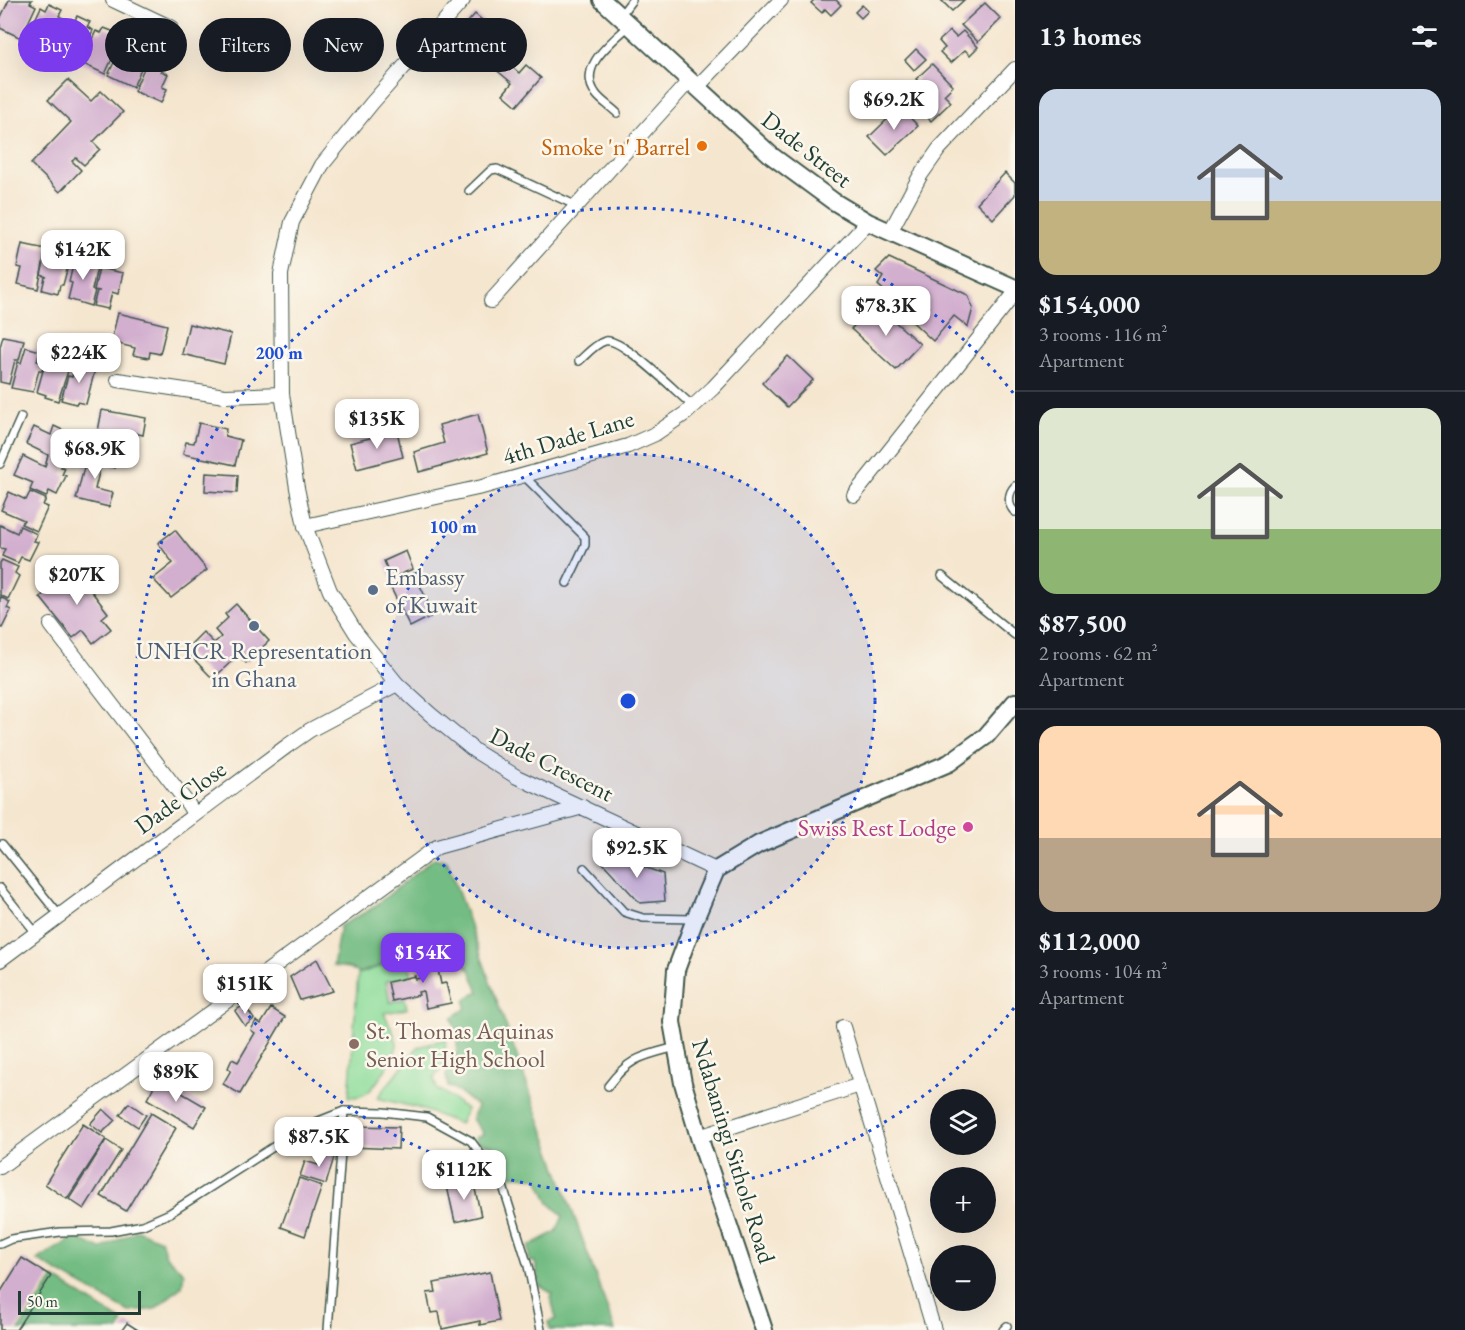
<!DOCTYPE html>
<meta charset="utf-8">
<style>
:root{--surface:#171b24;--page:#242831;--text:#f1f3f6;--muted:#9ea1a6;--line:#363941;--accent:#7c3aed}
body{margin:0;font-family:"EB Garamond",serif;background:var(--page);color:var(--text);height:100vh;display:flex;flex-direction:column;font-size:22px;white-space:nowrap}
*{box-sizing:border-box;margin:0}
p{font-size:20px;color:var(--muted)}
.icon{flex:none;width:33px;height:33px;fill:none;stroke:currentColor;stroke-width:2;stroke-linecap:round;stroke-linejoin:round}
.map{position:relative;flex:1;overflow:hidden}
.drawer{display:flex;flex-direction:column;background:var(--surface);width:450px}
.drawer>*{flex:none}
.hud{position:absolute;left:18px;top:18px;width:570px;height:54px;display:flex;gap:12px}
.tools{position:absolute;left:930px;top:1089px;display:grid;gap:12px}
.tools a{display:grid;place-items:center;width:66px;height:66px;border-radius:50%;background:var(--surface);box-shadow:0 6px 24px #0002;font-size:30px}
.scale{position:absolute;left:18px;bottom:15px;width:123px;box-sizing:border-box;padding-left:6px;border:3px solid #1f3d34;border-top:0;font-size:16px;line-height:21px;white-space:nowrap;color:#1f3d34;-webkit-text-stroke:4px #fbf7ec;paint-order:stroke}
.price{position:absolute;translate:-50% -51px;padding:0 14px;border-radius:12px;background:#fff;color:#222;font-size:20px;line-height:39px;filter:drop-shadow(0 2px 3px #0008)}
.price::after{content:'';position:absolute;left:50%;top:36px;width:18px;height:14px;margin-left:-9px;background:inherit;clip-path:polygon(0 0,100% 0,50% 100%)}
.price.on{background:var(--accent);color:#fff}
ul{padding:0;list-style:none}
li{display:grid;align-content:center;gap:12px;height:318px;padding:0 24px}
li+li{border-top:2px solid var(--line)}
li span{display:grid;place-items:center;height:186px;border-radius:18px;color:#555}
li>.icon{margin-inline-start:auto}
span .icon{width:108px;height:108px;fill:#fffc;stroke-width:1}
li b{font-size:26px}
h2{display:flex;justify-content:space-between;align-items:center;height:72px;padding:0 24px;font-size:26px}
.pill{padding:0 21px;border-radius:27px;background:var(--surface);box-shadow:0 6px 24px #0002;font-size:21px;line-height:54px}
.pill.on{background:var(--accent);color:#fff}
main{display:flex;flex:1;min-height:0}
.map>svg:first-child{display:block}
</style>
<main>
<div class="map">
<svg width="1015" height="1330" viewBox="0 0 1015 1330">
<rect width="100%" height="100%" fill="#fbf7ec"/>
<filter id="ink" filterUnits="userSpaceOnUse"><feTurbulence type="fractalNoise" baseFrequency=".0167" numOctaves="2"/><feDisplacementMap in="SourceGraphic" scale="12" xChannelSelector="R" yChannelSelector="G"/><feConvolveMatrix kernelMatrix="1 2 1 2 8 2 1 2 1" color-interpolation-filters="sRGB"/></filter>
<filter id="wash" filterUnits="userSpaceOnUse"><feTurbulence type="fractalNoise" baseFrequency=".008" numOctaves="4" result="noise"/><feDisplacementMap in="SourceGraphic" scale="24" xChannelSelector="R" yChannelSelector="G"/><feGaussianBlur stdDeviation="1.35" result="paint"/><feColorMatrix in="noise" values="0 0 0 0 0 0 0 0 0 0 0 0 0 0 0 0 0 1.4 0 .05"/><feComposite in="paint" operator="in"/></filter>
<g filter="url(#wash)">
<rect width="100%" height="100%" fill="#f5e6cf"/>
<!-- green -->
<g fill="#8fdd9b" stroke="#578d68" stroke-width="1.5">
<path d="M 406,958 L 412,975 L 386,981 L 390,1002 L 405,999 L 407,1009 L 384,1013 C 388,1023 396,1034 397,1044 C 397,1054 375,1087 367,1093 C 362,1097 355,1097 349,1097 L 358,974 Z"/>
<polygon points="446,1039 444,1064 434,1078 437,1090 442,1091 466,1109 460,1124 418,1108 377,1098 418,1047"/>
</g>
<!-- forest -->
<g fill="#73bc83" stroke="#497c5c" stroke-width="1.5">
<path d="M 434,858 L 447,861 L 615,1330 L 550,1330 L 548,1322 L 556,1319 L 551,1298 L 553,1294 L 540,1286 L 535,1262 L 529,1261 L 529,1246 L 556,1232 L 563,1216 L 549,1203 L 538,1178 L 487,1173 L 487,1167 L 482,1163 L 486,1155 L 494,1150 L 492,1146 L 477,1142 L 475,1137 L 484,1134 L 472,1119 L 477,1106 L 453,1088 L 448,1087 L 446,1075 C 460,1055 460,1041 452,1018 L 466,1008 L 465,1001 L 474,993 L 479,992 L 470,970 L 455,955 L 448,943 L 359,973 L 349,968 L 333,966 L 340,926 L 371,909 Z"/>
<polygon points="137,1230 161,1240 166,1256 184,1273 182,1286 155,1309 129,1312 37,1260 75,1237 101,1249"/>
<polygon points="54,1278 123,1322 119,1330 19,1330"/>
</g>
<g id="blocks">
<!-- building -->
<g fill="#d2aecf">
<polygon points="9,0 32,0 30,3 36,6 21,38 0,28 0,19"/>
<polygon points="814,0 836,0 841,5 831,15 825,9 822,13 811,3"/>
<polygon points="941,0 964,0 952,11"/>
<polygon points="985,3 1001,19 978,42 961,25"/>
<polygon points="49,4 62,10 59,16 65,19 50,50 26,39 41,7 46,10"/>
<polygon points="862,5 868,11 861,18 855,12"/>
<polygon points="475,14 519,52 509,64 519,73 526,65 541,78 517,106 503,94 512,83 494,68 497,65 459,32"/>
<polygon points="77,16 90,22 87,27 93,30 78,62 54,51 68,19 74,22"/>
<polygon points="104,28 117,33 114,39 120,42 105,74 81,63 96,31 101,33"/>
<polygon points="950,31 956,37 963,31 978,47 970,55 965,50 951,63 940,52 945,48 939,41"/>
<polygon points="132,41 144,46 142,52 147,55 133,87 108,75 123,44 129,46"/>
<polygon points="153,48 162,52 157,63 163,66 161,71 168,74 162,87 167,89 161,103 134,91"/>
<polygon points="916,49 926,59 914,70 905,60"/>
<polygon points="932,64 953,86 944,95 951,102 931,121 915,105 909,112 896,99 907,88 910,92 920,83 916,79"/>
<polygon points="68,80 91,101 101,91 123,112 93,142 100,149 84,165 76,158 72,161 81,170 60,192 31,164 71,122 48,100"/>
<polygon points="900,107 918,126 887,155 869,137"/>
<polygon points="1005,173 1015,183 1015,195 993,219 977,203"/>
<polygon points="22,244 46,249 38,289 18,284 22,268 17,267"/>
<polygon points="47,249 71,255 63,285 60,285 58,294 42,290 45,277 47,277 41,275"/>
<polygon points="75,257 98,263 92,290 95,291 91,306 68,299 72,283 69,282"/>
<polygon points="889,258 968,295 973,308 968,327 954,316 933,341 904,314 907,311 878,285 883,277 876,271"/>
<polygon points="99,268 123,273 118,294 112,292 108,309 93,306 97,291 100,291 94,290"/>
<polygon points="875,304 920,344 896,370 851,329"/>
<polygon points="118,313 167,325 160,354 150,352 149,358 133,355 135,348 111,342"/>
<polygon points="189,324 231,334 224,364 182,354"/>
<polygon points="3,336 24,340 19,360 15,360 9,384 0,382 0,347"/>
<polygon points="26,347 40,351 37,361 44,363 42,371 39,370 33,392 11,388 18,362 21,363"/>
<polygon points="52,353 72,359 58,401 45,397 46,395 37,392 44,367 48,368"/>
<polygon points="788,356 813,380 787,407 762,383"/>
<polygon points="76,361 96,366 86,404 77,402 76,404 61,400 68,376 72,377"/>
<polygon points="102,410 146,418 143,435 134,433 131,453 95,447"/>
<polygon points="478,414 488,453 419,472 414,452 444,443 439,425"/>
<polygon points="199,423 226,429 225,436 241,440 235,465 183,454 186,442 194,443"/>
<polygon points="54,426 71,434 68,440 73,442 61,467 65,468 62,475 66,476 57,495 49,491 46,497 30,490 33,483 14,475 23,456 45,467 48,455 26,444 34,427 51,435"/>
<polygon points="397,431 403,457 357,469 350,443"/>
<polygon points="88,452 117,459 115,468 101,464 95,489 113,493 109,507 76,499"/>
<polygon points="206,473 238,475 237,493 205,491"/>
<polygon points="9,492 26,500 30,492 46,499 43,505 48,507 37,531 21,524 24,520 1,510"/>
<polygon points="0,525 17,533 20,526 37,534 34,541 38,542 29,560 21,557 18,563 2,556 5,549 0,548"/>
<polygon points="175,530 207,570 171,598 153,579 173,563 158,543"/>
<polygon points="406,551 413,569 391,578 384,561"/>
<polygon points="2,560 18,567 15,573 19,576 8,599 0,595 0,563"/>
<polygon points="79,565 94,583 89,588 108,613 102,618 111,629 93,643 83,630 73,638 40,597"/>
<polygon points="414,573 434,615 410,627 390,586"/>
<polygon points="0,597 10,602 7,608 11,610 2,628 0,627"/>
<polygon points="236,604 269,641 246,663 238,655 213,679 185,650 203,632 214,643 221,637 215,630 228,618 225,614"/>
<polygon points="604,852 663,874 665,901 640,903 599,859"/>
<polygon points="435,955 441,984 446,983 451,1003 426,1008 423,991 418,992 419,995 392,1001 388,982 415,976 415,979 421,978 414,959"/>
<polygon points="317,959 333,991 300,1000 290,977"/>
<polygon points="244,1005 254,1019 245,1026 235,1011"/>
<polygon points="271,1008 285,1017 240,1094 223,1084 231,1070 228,1068 232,1059 238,1062 255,1033 251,1030 256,1021 261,1024"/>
<polygon points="158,1079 206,1107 194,1127 147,1099"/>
<polygon points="129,1103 146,1115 138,1127 120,1115"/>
<polygon points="103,1109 115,1120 102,1133 90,1124"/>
<polygon points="151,1113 176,1128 126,1211 101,1196"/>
<polygon points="83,1124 106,1139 67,1199 45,1184"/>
<polygon points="352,1126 399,1127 398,1149 351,1147"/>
<polygon points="106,1140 121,1150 84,1209 69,1199"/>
<polygon points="322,1151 335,1154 326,1184 300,1176 305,1161 318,1165"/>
<polygon points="299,1178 322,1186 305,1236 281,1227"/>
<polygon points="473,1180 481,1216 455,1222 447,1186"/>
<polygon points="22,1258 51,1276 16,1330 0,1330 0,1293"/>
<polygon points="490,1272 499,1321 480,1325 480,1321 442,1329 439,1312 431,1313 427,1293 436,1292 434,1283"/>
<polygon points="127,1323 138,1330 122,1330"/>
</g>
</g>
</g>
<g filter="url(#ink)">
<use href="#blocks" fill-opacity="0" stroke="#3f564b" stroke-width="1.5"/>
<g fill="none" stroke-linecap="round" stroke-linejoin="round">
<defs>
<g id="service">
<polyline points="620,16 632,0"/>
<path d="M 617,113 C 611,107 601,101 596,94 C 576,67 612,42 630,25"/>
<polyline points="469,191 491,170 497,169 577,206"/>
<path d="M 579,361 C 587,354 595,344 605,341 C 621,336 678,394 693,406"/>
<polyline points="0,464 21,417"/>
<polyline points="523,475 585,537 585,545 567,583"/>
<path d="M 1015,486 C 1008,493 1007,505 1015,512"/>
<polyline points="942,576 1015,635"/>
<polyline points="2,844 59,915"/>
<polyline points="584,868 624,912 643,918 693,919"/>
<polyline points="0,888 36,933"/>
<path d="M 608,1086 C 630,1057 642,1056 676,1047"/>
<polyline points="0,1244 11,1239 60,1232 111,1231 143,1225 170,1213 306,1126 344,1111 383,1112 427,1117 471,1141 502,1183 528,1266 541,1330"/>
<polyline points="328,1330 344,1111"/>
<polyline points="1003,1330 1007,1326"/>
</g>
<g id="minor">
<polyline points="113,0 170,27"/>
<polyline points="463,0 372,103 322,165 292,222 281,274 282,394 297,488 305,526 330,591 356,633 397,684 430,714 475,751 517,777 716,870"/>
<polyline points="698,86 781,0"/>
<polyline points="890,232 920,176 939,149 1015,69"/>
<polyline points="491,301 690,80"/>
<polyline points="118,380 225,396 282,394"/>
<polyline points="854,495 1015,293"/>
<polyline points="305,526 482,487 628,446 655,434 686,413 713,388 868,222"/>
<polyline points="51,625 188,804 194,814"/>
<polyline points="0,960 287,746 310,730 397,684"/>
<polyline points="843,1027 934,1330"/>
<polyline points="699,1137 860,1085"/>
<polyline points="0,1167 437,847 583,807"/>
</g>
<g id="tertiary">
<polyline points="602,0 772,156 833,201 868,222 1015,288"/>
<polyline points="764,1330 699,1137 683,1083 672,1022 676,970 695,919 716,870 759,844 949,763 986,736 1015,702"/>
</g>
</defs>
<!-- service casing -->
<use href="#service" stroke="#3f564b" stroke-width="10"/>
<!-- minor casing -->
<use href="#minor" stroke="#3f564b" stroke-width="16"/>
<!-- tertiary casing -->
<use href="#tertiary" stroke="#3f564b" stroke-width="20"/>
<!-- service -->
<use href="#service" stroke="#fff" stroke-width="7"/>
<!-- minor -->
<use href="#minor" stroke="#fff" stroke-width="14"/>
<!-- tertiary -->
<use href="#tertiary" stroke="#fff" stroke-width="16"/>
</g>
</g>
<!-- distance rings -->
<circle cx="628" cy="701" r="247" fill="#1d4ed8" fill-opacity=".12"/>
<g fill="none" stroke="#1d4ed8" stroke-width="3" stroke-dasharray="3 6">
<circle cx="628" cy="701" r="247"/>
<path d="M1014 1008A493 493 0 1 1 1014 394"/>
</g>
<!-- markers -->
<circle fill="#e8710a" stroke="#fbf7ec" stroke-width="2" cx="702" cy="146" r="6"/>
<g fill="#5c6f8a" stroke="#fbf7ec" stroke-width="2">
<circle cx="373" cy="590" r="6"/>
<circle cx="254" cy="626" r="6"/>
</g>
<circle fill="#d1479c" stroke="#fbf7ec" stroke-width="2" cx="968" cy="827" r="6"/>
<circle fill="#8d6e63" stroke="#fbf7ec" stroke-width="2" cx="354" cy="1044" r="6"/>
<g text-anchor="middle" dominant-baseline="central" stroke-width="5" stroke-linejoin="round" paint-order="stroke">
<!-- food labels -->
<g font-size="24" fill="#c56008" stroke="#fbf7ec" text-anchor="end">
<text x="690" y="146">Smoke 'n' Barrel</text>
</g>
<!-- street labels -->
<g font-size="24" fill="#1f3d34" stroke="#fbf7ec">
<text transform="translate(807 149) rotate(38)">Dade Street</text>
<text transform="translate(568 437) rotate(-17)">4th Dade Lane</text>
<text transform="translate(552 764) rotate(27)">Dade Crescent</text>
<text transform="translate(180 797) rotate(-36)">Dade Close</text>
<text transform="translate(734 1151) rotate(73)">Ndabaningi Sithole Road</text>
</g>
<!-- service labels -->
<g font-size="24" fill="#4e5e75" stroke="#fbf7ec" text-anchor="start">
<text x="385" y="576">Embassy<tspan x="385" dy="28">of Kuwait</tspan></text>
<text x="254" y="650" text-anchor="middle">UNHCR Representation<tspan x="254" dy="28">in Ghana</tspan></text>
</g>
<!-- hotel labels -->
<g font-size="24" fill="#b23c85" stroke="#fbf7ec" text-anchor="end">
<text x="956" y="827">Swiss Rest Lodge</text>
</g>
<!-- education labels -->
<g font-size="24" fill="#785e54" stroke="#fbf7ec" text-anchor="start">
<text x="366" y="1030">St. Thomas Aquinas<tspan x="366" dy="28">Senior High School</tspan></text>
</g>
</g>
<circle cx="628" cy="701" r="9" fill="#1d4ed8" stroke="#fbf7ec" stroke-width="3"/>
<g font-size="18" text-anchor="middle" font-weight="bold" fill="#1d4ed8" stroke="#fbf7ec" stroke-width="5" stroke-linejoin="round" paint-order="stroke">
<text x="279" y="359">200 m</text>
<text x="453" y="533">100 m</text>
</g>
</svg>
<div class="tools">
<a><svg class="icon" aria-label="layers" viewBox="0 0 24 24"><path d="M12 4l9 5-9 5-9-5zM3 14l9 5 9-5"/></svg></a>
<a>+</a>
<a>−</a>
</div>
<div class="scale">50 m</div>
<b class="price" style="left:894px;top:131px">$69.2K</b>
<b class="price" style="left:83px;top:281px">$142K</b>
<b class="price" style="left:886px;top:337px">$78.3K</b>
<b class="price" style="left:79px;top:384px">$224K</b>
<b class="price" style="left:377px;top:450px">$135K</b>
<b class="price" style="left:95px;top:480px">$68.9K</b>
<b class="price" style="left:77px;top:606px">$207K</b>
<b class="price" style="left:637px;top:879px">$92.5K</b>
<b class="price on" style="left:423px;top:984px">$154K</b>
<b class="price" style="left:245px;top:1015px">$151K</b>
<b class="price" style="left:176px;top:1103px">$89K</b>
<b class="price" style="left:319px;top:1168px">$87.5K</b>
<b class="price" style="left:464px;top:1201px">$112K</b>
<div class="hud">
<a class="pill on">Buy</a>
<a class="pill">Rent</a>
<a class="pill">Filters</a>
<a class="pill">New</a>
<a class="pill">Apartment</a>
</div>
</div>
<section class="drawer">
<h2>13 homes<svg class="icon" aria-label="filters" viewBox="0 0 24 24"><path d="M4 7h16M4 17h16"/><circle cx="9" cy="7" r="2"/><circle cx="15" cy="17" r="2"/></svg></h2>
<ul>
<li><span style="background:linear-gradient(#c9d6e8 60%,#c2b280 0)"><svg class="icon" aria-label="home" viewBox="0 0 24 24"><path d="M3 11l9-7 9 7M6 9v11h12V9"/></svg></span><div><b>$154,000</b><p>3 rooms · 116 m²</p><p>Apartment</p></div></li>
<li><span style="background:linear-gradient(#dfe7d0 65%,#8fb573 0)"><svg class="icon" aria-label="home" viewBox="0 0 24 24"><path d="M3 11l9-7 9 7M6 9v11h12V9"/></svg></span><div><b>$87,500</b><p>2 rooms · 62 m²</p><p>Apartment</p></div></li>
<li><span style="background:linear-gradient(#ffd9b3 60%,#b9a48a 0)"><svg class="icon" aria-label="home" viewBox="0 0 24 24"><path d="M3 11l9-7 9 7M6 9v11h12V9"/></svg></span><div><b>$112,000</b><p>3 rooms · 104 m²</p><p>Apartment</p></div></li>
</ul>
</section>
</main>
